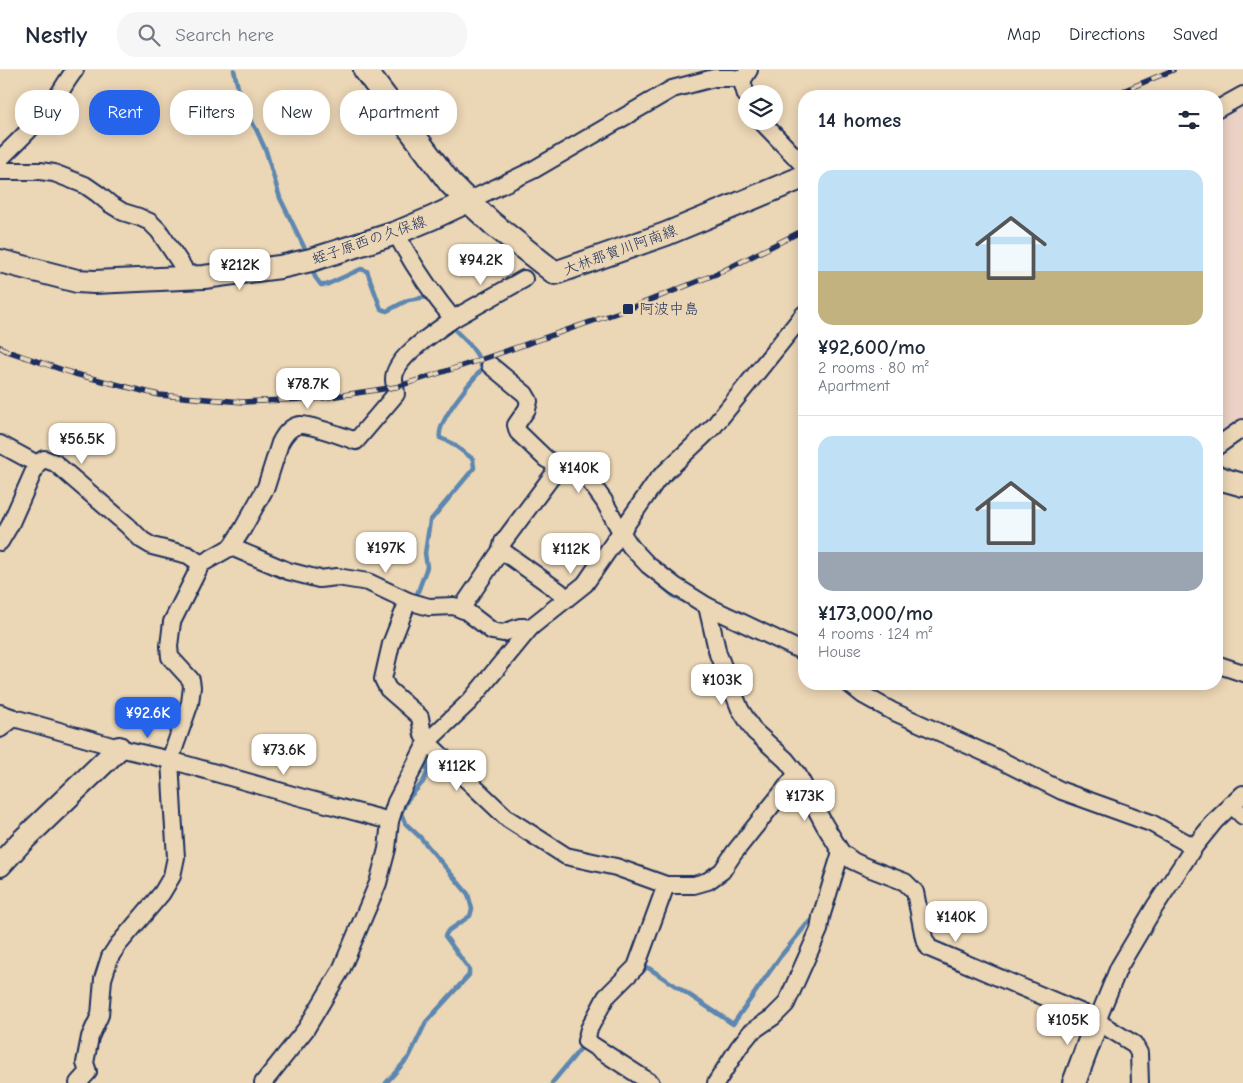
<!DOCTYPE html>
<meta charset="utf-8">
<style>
:root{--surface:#fff;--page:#f6f6f7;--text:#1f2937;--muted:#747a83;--line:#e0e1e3;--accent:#2563eb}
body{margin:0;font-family:"Comic Neue","Klee One",sans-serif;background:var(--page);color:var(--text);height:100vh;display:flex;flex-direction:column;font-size:19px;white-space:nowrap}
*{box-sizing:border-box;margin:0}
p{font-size:16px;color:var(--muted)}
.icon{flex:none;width:28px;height:28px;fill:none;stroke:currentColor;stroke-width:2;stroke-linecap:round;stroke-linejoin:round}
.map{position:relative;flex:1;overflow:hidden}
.sheet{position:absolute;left:798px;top:20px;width:425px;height:600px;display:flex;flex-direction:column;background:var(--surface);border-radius:20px;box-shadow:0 2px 12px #0003}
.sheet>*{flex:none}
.banner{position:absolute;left:15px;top:20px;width:475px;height:45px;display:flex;gap:10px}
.tools{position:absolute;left:738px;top:15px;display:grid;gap:10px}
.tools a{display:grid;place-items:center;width:45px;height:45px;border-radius:50%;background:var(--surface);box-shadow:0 2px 12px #0003;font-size:25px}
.price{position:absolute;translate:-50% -42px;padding:0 11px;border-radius:10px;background:#fff;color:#222;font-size:16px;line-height:32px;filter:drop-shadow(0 1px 2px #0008)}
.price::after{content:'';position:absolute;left:50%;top:30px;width:15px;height:11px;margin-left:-8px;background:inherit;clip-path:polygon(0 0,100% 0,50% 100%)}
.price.selected{background:var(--accent);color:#fff}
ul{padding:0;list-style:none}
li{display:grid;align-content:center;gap:10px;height:265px;padding:0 20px}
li+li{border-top:1px solid var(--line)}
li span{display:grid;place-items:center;height:155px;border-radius:15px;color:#555}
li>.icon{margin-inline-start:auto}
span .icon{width:90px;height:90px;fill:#fffc;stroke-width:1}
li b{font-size:21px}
h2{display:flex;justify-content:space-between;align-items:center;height:60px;padding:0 20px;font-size:21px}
.tag{padding:0 18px;border-radius:20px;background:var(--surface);box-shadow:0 2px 12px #0003;font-size:18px;line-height:45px}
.tag.selected{background:var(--accent);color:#fff}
header{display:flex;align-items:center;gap:30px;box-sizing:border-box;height:70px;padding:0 25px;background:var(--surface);border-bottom:1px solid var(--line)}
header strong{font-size:24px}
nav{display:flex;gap:28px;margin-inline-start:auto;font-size:18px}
.search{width:350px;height:45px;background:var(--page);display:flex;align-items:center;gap:12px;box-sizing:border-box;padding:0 18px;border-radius:20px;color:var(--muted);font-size:19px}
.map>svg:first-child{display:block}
</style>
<header>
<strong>Nestly</strong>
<div class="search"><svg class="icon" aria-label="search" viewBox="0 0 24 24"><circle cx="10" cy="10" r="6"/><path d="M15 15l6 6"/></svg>Search here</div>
<nav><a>Map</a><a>Directions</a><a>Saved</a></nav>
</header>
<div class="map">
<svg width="1243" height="1013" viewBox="0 0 1243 1013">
<rect width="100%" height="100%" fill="#ebd6b5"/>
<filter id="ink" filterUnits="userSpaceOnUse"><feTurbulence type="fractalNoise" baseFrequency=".02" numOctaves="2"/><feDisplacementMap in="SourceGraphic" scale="10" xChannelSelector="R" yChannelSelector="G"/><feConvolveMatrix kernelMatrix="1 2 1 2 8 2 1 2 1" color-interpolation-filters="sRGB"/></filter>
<g filter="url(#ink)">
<!-- built -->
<polygon fill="#ebd1c6" points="1243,37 1243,348 1216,366 1216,51"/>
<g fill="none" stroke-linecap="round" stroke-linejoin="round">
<!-- stream -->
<g stroke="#5c87b0" stroke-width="4.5">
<polyline points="234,0 242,36 256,59 266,81 280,128 307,183"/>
<polyline points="312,197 315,207 321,215 326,215 361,199 367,201 381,239 387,241 408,230 427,227 430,229"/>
<polyline points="450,255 470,275 477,285 482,299 488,302"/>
<polyline points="656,511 675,527 686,532"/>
<path d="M 416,527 L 427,497 L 425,483 L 430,451 L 474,398 L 473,389 L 450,372 L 440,368 C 436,352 471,311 482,299"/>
<polyline points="640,904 647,897 733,954 780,887 807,854 817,847"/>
<polyline points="386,1013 409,987 426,952 469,905 469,899 445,866 448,861 470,846 472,839 468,824 420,767 405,753 401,743 408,729 423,712 427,703 427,687"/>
<polyline points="552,1013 581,978"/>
</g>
<defs>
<g id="street">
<polyline points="746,25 742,11 749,0"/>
<polyline points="1216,40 1243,25"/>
<polyline points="761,51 804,96"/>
<path d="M 0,89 C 18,71 36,55 51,35 C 60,24 66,11 75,0"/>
<polyline points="0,101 40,101 54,103 85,115 98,124 110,134 123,142 139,147 150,152 159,161 183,197 187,208"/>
<polyline points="468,131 533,100 672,19 714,8 734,8 742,11"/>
<polyline points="453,249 524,209"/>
<polyline points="490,295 525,324 529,331 527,339 516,355 518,362 546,389 556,394 564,393 574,396 588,409 604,431 621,462 631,477 648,495 675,516 707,536 804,582"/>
<polyline points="0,374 37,394"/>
<polyline points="1216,377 1243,358"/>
<polyline points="0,472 10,455 37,394 44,389 55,393 127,455 142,470 152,476 188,485 201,494"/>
<polyline points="231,477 288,501 319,509 337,507 368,512 408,531 429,537 454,536 466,541 492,561 503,563 520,557 531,557"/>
<polyline points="501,480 503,472 553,405 556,394"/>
<polyline points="408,531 391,574 383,609 388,619 420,647 423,665 427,672 508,749 566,786 616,797 666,815 694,815 708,811 722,801 734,783 792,710 798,705"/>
<polyline points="707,536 718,584 740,639 754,661 786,690 798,705 824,754 841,782 853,791 866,797 905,812 915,822 924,868 929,878 1085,944 1134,974 1139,983 1140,1013"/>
<polyline points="461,539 501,480 560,522 565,530"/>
<polyline points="1216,594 1243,603"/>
<polyline points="849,614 863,625 892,641 992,686 1062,721 1151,753 1194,777"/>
<polyline points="0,643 14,648 119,678 170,690 300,727 390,751"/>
<polyline points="0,659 14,648"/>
<polyline points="1231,734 1243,746"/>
<polyline points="1097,951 1119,897 1154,838 1194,777 1215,751 1243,724"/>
<path d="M 78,1013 L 88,1002 L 85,993 L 90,967 L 100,945 L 103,909 L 110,887 L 118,875 L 162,823 L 172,806 L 176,787 L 173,743 L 170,690 L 190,633 L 192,617 L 191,610 L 170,587 L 169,576 L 172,552 L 201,494 L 231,477 L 242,460 L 266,417 L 280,373 C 284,365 291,356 300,355 C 310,354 345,367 356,371 L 396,324 C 396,319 394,314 394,309 C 394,287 437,261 453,249 C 431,222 412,194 396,163"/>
<polyline points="263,1013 306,959 341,900 378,813 387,779 390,751 396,732 427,672 470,631 531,557 585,514 657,410 714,356 804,244"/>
<polyline points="651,1013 586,971 589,959 606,927 636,897 666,815"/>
<polyline points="716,1013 739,977 751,962 773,947 786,934 819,860 821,847 841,782"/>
</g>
<g id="secondary">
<polyline points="365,0 450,113 468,131 493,154 555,203 666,164 796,110 804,105"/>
<polyline points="0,191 77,211 94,212 204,207 280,197 311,190 396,163 432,148 468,131"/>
<polyline points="1216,406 1225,410 1243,415"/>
<polyline points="0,795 20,773 119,678"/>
<polyline points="1074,1013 1097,951"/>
</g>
</defs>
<!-- street casing -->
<use href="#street" stroke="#1b2f5e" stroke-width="20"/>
<!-- secondary casing -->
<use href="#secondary" stroke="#1b2f5e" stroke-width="26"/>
<!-- street -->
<use href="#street" stroke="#ebd6b5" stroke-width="16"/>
<!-- secondary -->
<use href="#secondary" stroke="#ebd6b5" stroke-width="22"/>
<defs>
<g id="rail">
<polyline points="1111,26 1173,0"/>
<polyline points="0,277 7,281 75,304 159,325 243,332 323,328 396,317 474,292 628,239 721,202 804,160"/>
</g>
</defs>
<!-- rail casing -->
<use href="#rail" stroke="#1b2f5e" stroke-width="5.5"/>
<!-- rail -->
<use href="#rail" stroke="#ebd6b5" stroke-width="4" stroke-dasharray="11" stroke-linecap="butt"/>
</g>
</g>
<!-- markers -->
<rect fill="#1b2f5e" stroke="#ebd6b5" stroke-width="2" x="622" y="233" width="12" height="12" rx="2.5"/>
<g text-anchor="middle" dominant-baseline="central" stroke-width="5" stroke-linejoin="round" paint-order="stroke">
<!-- street labels -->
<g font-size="15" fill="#1b2f5e" stroke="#ebd6b5">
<text transform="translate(369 170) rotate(-19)">蛭子原西の久保線</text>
<text transform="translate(620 180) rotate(-20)">大林那賀川阿南線</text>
</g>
<!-- poi labels -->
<g font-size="15" fill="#1b2f5e" stroke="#ebd6b5" text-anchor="start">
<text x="639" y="239">阿波中島</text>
</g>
</g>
</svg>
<div class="tools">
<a><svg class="icon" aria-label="layers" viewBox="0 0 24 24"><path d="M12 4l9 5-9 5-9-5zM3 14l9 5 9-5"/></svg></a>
</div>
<b class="price" style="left:481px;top:216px">¥94.2K</b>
<b class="price" style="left:240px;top:221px">¥212K</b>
<b class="price" style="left:308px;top:340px">¥78.7K</b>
<b class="price" style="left:82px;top:395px">¥56.5K</b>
<b class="price" style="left:579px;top:424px">¥140K</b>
<b class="price" style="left:386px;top:504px">¥197K</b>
<b class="price" style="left:571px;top:505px">¥112K</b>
<b class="price" style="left:722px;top:636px">¥103K</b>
<b class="price selected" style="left:148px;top:669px">¥92.6K</b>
<b class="price" style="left:284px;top:706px">¥73.6K</b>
<b class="price" style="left:457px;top:722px">¥112K</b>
<b class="price" style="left:805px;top:752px">¥173K</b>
<b class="price" style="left:956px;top:873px">¥140K</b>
<b class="price" style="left:1068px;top:976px">¥105K</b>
<div class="banner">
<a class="tag">Buy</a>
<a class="tag selected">Rent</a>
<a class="tag">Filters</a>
<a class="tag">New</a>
<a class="tag">Apartment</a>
</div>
<section class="sheet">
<h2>14 homes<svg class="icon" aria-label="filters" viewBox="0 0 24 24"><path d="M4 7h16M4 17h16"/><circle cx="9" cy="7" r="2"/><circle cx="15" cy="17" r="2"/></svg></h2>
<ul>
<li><span style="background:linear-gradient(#bfe0f5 65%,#c2b280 0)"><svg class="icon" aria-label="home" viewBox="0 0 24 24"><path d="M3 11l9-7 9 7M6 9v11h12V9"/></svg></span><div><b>¥92,600/mo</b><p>2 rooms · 80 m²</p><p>Apartment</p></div></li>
<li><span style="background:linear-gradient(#bfe0f5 75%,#9aa5b1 0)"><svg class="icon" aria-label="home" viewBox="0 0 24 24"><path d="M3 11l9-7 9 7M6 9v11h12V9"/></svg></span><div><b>¥173,000/mo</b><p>4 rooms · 124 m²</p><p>House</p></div></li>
</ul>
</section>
</div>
